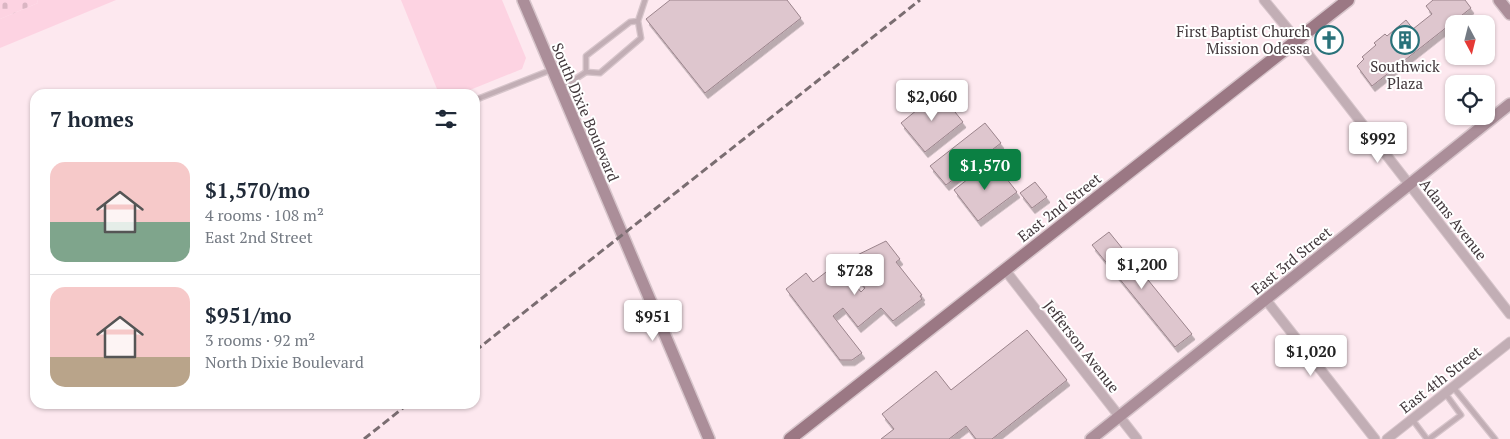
<!DOCTYPE html>
<meta charset="utf-8">
<style>
:root{--surface:#fff;--page:#f2f2f3;--text:#1f2937;--muted:#747a83;--line:#e0e1e3;--accent:#0b8043}
body{margin:0;font-family:"PT Serif",serif;background:var(--page);color:var(--text);height:100vh;display:flex;flex-direction:column;font-size:19px;white-space:nowrap}
*{box-sizing:border-box;margin:0}
p{font-size:16px;color:var(--muted)}
.icon{flex:none;width:28px;height:28px;fill:none;stroke:currentColor;stroke-width:2;stroke-linecap:round;stroke-linejoin:round}
.map{position:relative;flex:1;overflow:hidden}
.details{position:absolute;left:30px;top:89px;width:450px;height:320px;display:flex;flex-direction:column;background:var(--surface);border-radius:15px;box-shadow:0 1px 4px #0004}
.details>*{flex:none}
.needle{width:32px;rotate:173deg}
.tools{position:absolute;left:1445px;top:15px;display:grid;gap:10px}
.tools a{display:grid;place-items:center;width:50px;height:50px;border-radius:10px;background:var(--surface);box-shadow:0 1px 4px #0004;font-size:25px}
.price{position:absolute;translate:-50% -42px;padding:0 11px;border-radius:5px;background:#fff;color:#222;font-size:16px;line-height:32px;filter:drop-shadow(0 1px 2px #0008)}
.price::after{content:'';position:absolute;left:50%;top:30px;width:15px;height:11px;margin-left:-8px;background:inherit;clip-path:polygon(0 0,100% 0,50% 100%)}
.price.selected{background:var(--accent);color:#fff}
ul{padding:0;list-style:none}
li{display:flex;align-items:center;gap:15px;height:125px;padding:0 20px}
li+li{border-top:1px solid var(--line)}
li span{display:grid;place-items:center;flex:none;width:140px;height:100px;border-radius:15px;color:#555}
li>.icon{margin-inline-start:auto}
span .icon{width:60px;height:60px;fill:#fffc;stroke-width:1}
li b{font-size:21px}
h2{display:flex;justify-content:space-between;align-items:center;height:60px;padding:0 20px;font-size:21px}
.map>svg:first-child{display:block}
</style>
<div class="map">
<svg width="1510" height="439" viewBox="0 0 1510 439">
<defs>
<pattern id="cemetery-stones" width="16" height="16" patternUnits="userSpaceOnUse" patternTransform="scale(1.25)"><rect width="16" height="16" fill="#fdd3e2"/><path d="M2 7V4a2 2 0 0 1 4 0v3zM10 15v-3a2 2 0 0 1 4 0v3z" fill="#dab6c3"/></pattern>
<filter id="shadow"><feDropShadow dx="3" dy="5.5" stdDeviation="0" flood-color="#0004"/></filter>
</defs>
<rect width="100%" height="100%" fill="#fde8ef"/>
<!-- green -->
<g fill="#fdd3e2">
<polygon points="37,0 116,0 0,48 0,19 38,3"/>
<polygon points="401,0 502,0 526,58 522,69 460,94 439,94"/>
</g>
<!-- cemetery -->
<polygon fill="url(#cemetery-stones)" points="0,0 37,0 38,3 0,19"/>
<!-- building -->
<g fill="#dec6ce" stroke="#9b848c" filter="url(#shadow)">
<polygon points="670,0 787,0 801,18 705,93 646,19"/>
<polygon points="1433,0 1465,0 1471,8 1372,86 1357,66 1364,59 1362,57 1376,45 1374,43 1385,34 1387,36 1406,20 1413,29 1432,14 1426,6"/>
<polygon points="939,92 963,122 925,152 901,123"/>
<polygon points="985,123 1001,143 946,185 930,166"/>
<polygon points="992,160 1017,192 978,221 954,190"/>
<polygon points="1035,182 1047,197 1032,208 1020,193"/>
<polygon points="1109,232 1192,334 1175,347 1092,245"/>
<polygon points="886,241 900,259 896,262 922,295 920,296 922,299 893,321 881,308 858,327 843,308 833,316 862,353 852,360 840,360 786,289 806,273 813,282 830,269 840,266 844,271 847,268 856,280 853,282 861,292 865,288 845,261"/>
<polygon points="1027,330 1067,380 992,439 976,439 966,426 949,439 881,439 894,429 882,414 936,371 951,390"/>
</g>
<g fill="none" stroke-linecap="round" stroke-linejoin="round">
<defs>
<g id="lane">
<polyline points="638,21 630,22 586,56 586,72 600,73 641,38 638,21 645,0"/>
<polyline points="562,88 586,72"/>
<polyline points="475,100 551,70"/>
<polyline points="1453,387 1495,439"/>
<polyline points="1412,419 1427,439"/>
<polyline points="1429,439 1461,415 1445,393"/>
</g>
<g id="street">
<polyline points="1264,0 1297,40 1510,314"/>
<polyline points="1005,270 1137,439"/>
<polyline points="1266,300 1375,439"/>
<polyline points="1387,439 1510,342"/>
</g>
<g id="secondary">
<polyline points="523,0 709,439"/>
<polyline points="1499,0 1510,14"/>
<polyline points="1091,439 1510,104"/>
</g>
<polyline id="primary" points="790,439 1348,0"/>
</defs>
<!-- lane casing -->
<use href="#lane" stroke="#d7c5cb" stroke-width="7"/>
<!-- street casing -->
<use href="#street" stroke="#d7c5cb" stroke-width="11"/>
<!-- secondary casing -->
<use href="#secondary" stroke="#d7c5cb" stroke-width="14"/>
<!-- primary casing -->
<use href="#primary" stroke="#d7c5cb" stroke-width="15"/>
<!-- lane -->
<use href="#lane" stroke="#c2aeb5" stroke-width="4.5"/>
<!-- street -->
<use href="#street" stroke="#c2aeb5" stroke-width="9"/>
<!-- secondary -->
<use href="#secondary" stroke="#ab8e99" stroke-width="11"/>
<!-- primary -->
<use href="#primary" stroke="#9b7884" stroke-width="12"/>
<!-- rail -->
<g stroke="#7a6d71" stroke-width="3" stroke-dasharray="8 4" stroke-linecap="butt">
<polyline points="475,351 920,0"/>
<polyline points="364,439 408,404"/>
</g>
</g>
<!-- icons -->
<defs>
<symbol id="church-ring" viewBox="-11 -11 22 22"><circle r="9.5" fill="#fff" stroke="#29727a" stroke-width="1.5"/><path d="M-1.2-6h2.4v3.5h3.3v2.4h-3.3V6h-2.4V-.1h-3.3v-2.4h3.3Z" fill="#29727a"/></symbol>
<symbol id="building-ring" viewBox="-11 -11 22 22"><circle r="9.5" fill="#fff" stroke="#29727a" stroke-width="1.5"/><path d="M-4-6H4V6H1V3H-1V6H-4ZM-2.5-4.3h1.7v1.8h-1.7ZM.8-4.3h1.7v1.8H.8ZM-2.5-1h1.7V.8h-1.7ZM.8-1h1.7V.8H.8Z" fill="#29727a"/></symbol>
</defs>
<g fill-rule="evenodd">
<use href="#church-ring" x="1313" y="24" width="32" height="32"/>
<use href="#building-ring" x="1389" y="24" width="32" height="32"/>
</g>
<g text-anchor="middle" dominant-baseline="central" stroke-width="4" stroke-linejoin="round" paint-order="stroke">
<!-- poi labels -->
<g font-size="15" fill="#41373b" stroke="#fff" text-anchor="end">
<text x="1310" y="31">First Baptist Church<tspan x="1310" dy="17">Mission Odessa</tspan></text>
<text x="1405" y="66" text-anchor="middle">Southwick<tspan x="1405" dy="17">Plaza</tspan></text>
</g>
<!-- street labels -->
<g font-size="15" fill="#41373b" stroke="#fff">
<text transform="translate(586 112) rotate(67)">South Dixie Boulevard</text>
<text transform="translate(1059 207) rotate(-38)">East 2nd Street</text>
<text transform="translate(1454 219) rotate(52)">Adams Avenue</text>
<text transform="translate(1291 260) rotate(-39)">East 3rd Street</text>
<text transform="translate(1082 346) rotate(52)">Jefferson Avenue</text>
<text transform="translate(1440 379) rotate(-38)">East 4th Street</text>
</g>
</g>
</svg>
<div class="tools">
<a><svg class="needle" viewBox="-14 -14 28 28"><path d="M0-13l5 13h-10z" fill="#e53935"/><path d="M0 13l5-13h-10z" fill="#747a83"/></svg></a>
<a><svg class="icon" aria-label="locate" viewBox="0 0 24 24"><circle cx="12" cy="12" r="6"/><path d="M12 2v4M12 18v4M2 12h4M18 12h4"/></svg></a>
</div>
<b class="price" style="left:932px;top:122px">$2,060</b>
<b class="price" style="left:1378px;top:164px">$992</b>
<b class="price selected" style="left:985px;top:191px">$1,570</b>
<b class="price" style="left:1142px;top:290px">$1,200</b>
<b class="price" style="left:855px;top:296px">$728</b>
<b class="price" style="left:653px;top:342px">$951</b>
<b class="price" style="left:1311px;top:377px">$1,020</b>
<section class="details">
<h2>7 homes<svg class="icon" aria-label="filters" viewBox="0 0 24 24"><path d="M4 7h16M4 17h16"/><circle cx="9" cy="7" r="2"/><circle cx="15" cy="17" r="2"/></svg></h2>
<ul>
<li><span style="background:linear-gradient(#f6c9c9 60%,#7fa58c 0)"><svg class="icon" aria-label="home" viewBox="0 0 24 24"><path d="M3 11l9-7 9 7M6 9v11h12V9"/></svg></span><div><b>$1,570/mo</b><p>4 rooms · 108 m²</p><p>East 2nd Street</p></div></li>
<li><span style="background:linear-gradient(#f6c9c9 70%,#b9a48a 0)"><svg class="icon" aria-label="home" viewBox="0 0 24 24"><path d="M3 11l9-7 9 7M6 9v11h12V9"/></svg></span><div><b>$951/mo</b><p>3 rooms · 92 m²</p><p>North Dixie Boulevard</p></div></li>
</ul>
</section>
</div>
